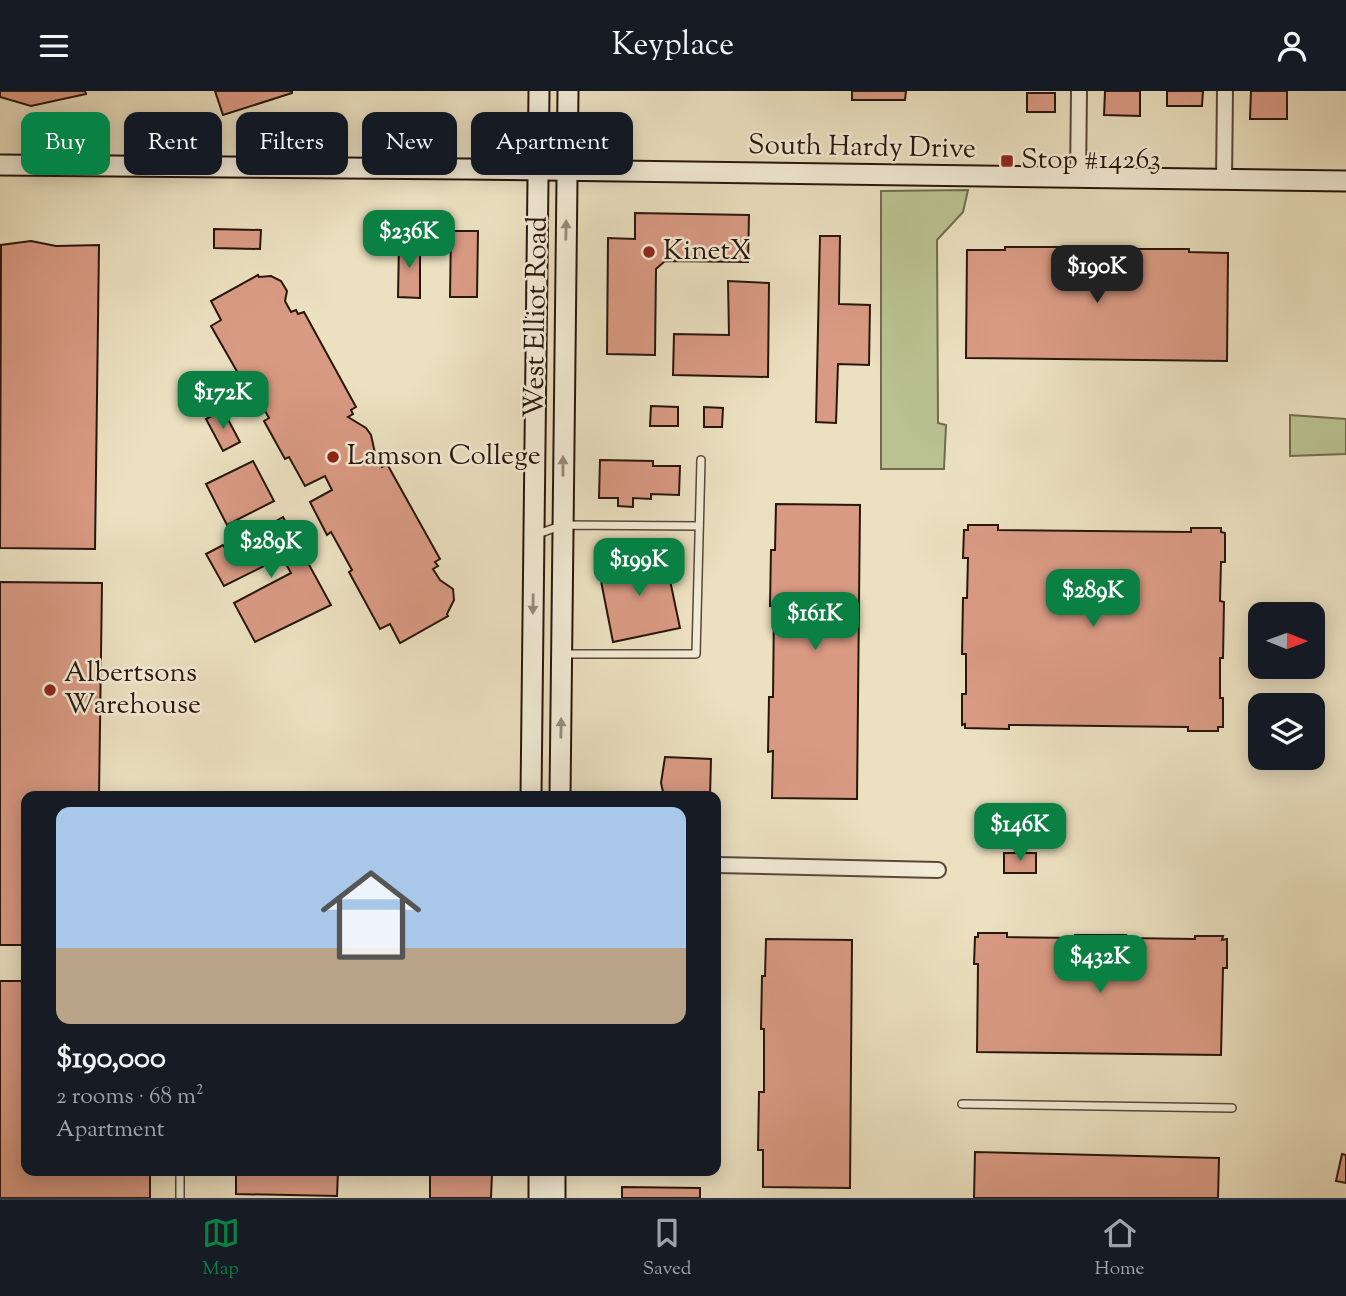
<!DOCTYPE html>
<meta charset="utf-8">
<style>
:root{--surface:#171b24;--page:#20242c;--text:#f1f3f6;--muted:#9ea1a6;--line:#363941;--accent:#0b8043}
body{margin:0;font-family:"Sorts Mill Goudy",serif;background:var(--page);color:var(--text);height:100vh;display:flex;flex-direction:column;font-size:26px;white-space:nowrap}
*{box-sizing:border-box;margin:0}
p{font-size:23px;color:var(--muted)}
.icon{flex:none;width:38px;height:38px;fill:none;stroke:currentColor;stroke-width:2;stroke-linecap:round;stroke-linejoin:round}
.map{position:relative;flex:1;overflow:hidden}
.sheet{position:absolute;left:21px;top:700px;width:700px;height:385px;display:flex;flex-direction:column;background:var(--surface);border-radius:14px;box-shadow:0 4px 18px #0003}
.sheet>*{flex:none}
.hud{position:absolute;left:21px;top:21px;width:700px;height:63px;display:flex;gap:14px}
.needle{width:46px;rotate:91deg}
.fabs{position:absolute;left:1248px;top:511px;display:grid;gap:14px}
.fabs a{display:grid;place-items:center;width:77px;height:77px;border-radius:14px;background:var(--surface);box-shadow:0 4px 18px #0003;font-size:35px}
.price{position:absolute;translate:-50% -60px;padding:0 16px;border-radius:14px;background:var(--accent);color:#fff;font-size:23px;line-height:46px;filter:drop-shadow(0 2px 4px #0008)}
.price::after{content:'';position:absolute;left:50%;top:42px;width:21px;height:16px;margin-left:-10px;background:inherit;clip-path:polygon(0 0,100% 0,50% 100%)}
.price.on{background:#222;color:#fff}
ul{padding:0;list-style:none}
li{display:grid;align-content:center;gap:14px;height:371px;padding:0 35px}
li span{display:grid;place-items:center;height:217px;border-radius:14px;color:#555}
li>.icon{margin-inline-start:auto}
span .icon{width:126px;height:126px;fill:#fffc;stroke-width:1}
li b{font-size:30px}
.pill{padding:0 24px;border-radius:14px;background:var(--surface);box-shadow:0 4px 18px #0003;font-size:24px;line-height:63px}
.pill.on{background:var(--accent);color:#fff}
header{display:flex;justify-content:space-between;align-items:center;height:91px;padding:0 35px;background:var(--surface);font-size:32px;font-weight:600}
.tab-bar{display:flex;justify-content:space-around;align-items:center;height:98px;border-top:2px solid var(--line);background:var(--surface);font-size:19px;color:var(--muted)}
.tab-bar a{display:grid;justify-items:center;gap:4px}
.tab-bar .on{color:var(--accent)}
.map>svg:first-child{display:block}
</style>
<header><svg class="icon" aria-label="menu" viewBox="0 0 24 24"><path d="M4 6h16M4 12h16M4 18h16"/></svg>Keyplace<svg class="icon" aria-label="person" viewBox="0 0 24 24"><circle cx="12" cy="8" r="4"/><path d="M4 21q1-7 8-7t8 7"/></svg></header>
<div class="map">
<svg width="1346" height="1107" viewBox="0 0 1346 1107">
<rect width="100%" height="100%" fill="#ebe0c0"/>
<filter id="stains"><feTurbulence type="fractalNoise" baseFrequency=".00286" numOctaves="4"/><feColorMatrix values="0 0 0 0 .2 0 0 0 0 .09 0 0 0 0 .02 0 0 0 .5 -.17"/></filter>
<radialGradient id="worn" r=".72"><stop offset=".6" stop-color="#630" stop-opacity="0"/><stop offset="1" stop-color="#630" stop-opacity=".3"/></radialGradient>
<!-- green -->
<g fill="#bac291" stroke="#716c4e" stroke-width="2">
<polygon points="968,99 963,121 937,149 938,332 946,334 944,378 881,378 881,100"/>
<polygon points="1290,324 1346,328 1346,363 1290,365"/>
</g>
<!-- building -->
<g fill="#d99a83" stroke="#28160c" stroke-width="2">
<polygon points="0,0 85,0 86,3 31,15 0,6"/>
<polygon points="215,0 292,0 292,2 223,24"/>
<polygon points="852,0 906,0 905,9 852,9"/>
<polygon points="1105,0 1140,0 1140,25 1104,24"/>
<polygon points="1167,0 1203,0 1202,15 1167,15"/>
<polygon points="1251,0 1287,0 1287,28 1250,28"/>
<rect x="1027" y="2" width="28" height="19"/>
<polygon points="635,122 749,124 748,171 665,170 656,178 655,264 607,263 608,147 635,148"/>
<polygon points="214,138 261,139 260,158 214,157"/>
<polygon points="451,140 478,140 477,206 450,206"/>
<polygon points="820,145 840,145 839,213 870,214 869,274 838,273 836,332 816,331"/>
<polygon points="31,150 56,155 99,154 95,458 0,457 1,154"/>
<polygon points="399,152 420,152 420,207 398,206"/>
<polygon points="1005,156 1060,156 1060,160 1136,161 1136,158 1189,158 1189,161 1228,162 1227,270 966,267 967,159 1005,159"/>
<polygon points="258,184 259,186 271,185 281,190 287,200 285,210 291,221 296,219 298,223 304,221 356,316 351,319 353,323 348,326 366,337 371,344 375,362 382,376 387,373 440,468 435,471 438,475 433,478 440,489 453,498 454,509 447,523 448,525 400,552 390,533 380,538 349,481 352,479 331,441 327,444 310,411 332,399 325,385 305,395 289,366 285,368 264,330 269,327 247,289 243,291 211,235 221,229 211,210"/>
<polygon points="728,190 769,192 768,286 673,284 674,243 729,244"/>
<polygon points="651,315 678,316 678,335 650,335"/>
<polygon points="704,316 723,317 722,336 704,336"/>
<polygon points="223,319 240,351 223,360 206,328"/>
<polygon points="600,369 653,370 653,375 680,375 679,404 651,403 651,408 633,407 633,416 618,415 618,407 599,407"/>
<polygon points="253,370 274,410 227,434 206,393"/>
<polygon points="776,413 860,414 857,708 772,707 773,660 768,661 769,606 773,606 774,515 770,515 771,459 775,459"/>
<polygon points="283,426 331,514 255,551 234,512 291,482 282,466 224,495 206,463 223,454 225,457 254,440 255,442"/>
<polygon points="968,434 998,434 998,439 1191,441 1191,437 1221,437 1221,441 1225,442 1225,471 1221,471 1220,510 1224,511 1223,567 1220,567 1220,607 1223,607 1223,636 1218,636 1218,640 1188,640 1188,636 1009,634 1009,638 965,637 965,633 962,634 962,603 966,603 966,563 962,563 963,507 967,507 968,467 963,467 964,439 968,439"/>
<polygon points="649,460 652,478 667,475 680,537 613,551 601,490 612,487 608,468"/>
<polygon points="0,491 102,492 99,705 26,705 26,854 0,854"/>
<polygon points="665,666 711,668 710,705 664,705 661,692"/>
<rect x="1004" y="762" width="32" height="20"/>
<polygon points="978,842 1007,842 1007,846 1075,847 1075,844 1126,844 1125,847 1195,848 1195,845 1223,845 1222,849 1227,848 1227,877 1223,877 1221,964 977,961 978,873 974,873 975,846 978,846"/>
<polygon points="766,848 852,849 850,1097 763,1096 763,1059 758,1059 759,1001 764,1001 764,938 761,938 762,885 765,885"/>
<polygon points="0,890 26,890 26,1080 150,1080 150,1107 0,1107"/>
<polygon points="975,1061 1219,1067 1218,1107 974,1107"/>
<polygon points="1342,1063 1346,1064 1346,1092 1336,1090"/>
<polygon points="236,1080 338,1080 337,1105 236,1103"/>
<polygon points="430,1082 492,1082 491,1107 430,1107"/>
<polygon points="622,1096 700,1097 700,1107 622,1107"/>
</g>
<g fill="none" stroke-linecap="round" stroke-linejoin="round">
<defs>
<g id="lane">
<polyline points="384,76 384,43"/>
<polyline points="535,444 563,434 699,435"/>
<polyline points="562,563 696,563 701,369"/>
<polyline points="962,1013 1232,1017"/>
<polyline points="180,1107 180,1080"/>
</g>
<g id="street">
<polyline points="1078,87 1079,0"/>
<polyline points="1224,90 1225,0"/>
<polyline points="716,774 938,779"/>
</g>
<g id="secondary">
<polyline points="0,74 466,78 1346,90"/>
<polyline points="531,705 539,0"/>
<polyline points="560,705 568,0"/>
<polyline points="539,1107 539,1080"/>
<polyline points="555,1107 555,1080"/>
</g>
</defs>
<!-- lane casing -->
<use href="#lane" stroke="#594839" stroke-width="10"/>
<!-- street casing -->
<use href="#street" stroke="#594839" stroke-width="18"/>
<!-- secondary casing -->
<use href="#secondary" stroke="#28160c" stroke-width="23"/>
<!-- lane -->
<use href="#lane" stroke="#f2ebd6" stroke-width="7"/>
<!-- street -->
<use href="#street" stroke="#f2ebd6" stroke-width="14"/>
<!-- secondary -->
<use href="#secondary" stroke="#f2ebd6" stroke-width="19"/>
</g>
<!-- one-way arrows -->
<defs><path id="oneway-solid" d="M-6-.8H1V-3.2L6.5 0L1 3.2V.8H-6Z" transform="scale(1.75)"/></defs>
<g fill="#978b7b">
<use href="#oneway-solid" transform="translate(566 139) rotate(-89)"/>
<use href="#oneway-solid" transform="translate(563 375) rotate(-90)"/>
<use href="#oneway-solid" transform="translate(533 513) rotate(91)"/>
<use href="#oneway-solid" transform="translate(561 637) rotate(-89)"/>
</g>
<!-- markers -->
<g fill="#8f2418" stroke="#f2ebd6" stroke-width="2.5">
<rect x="1000" y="63" width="14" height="14" rx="3.5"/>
<circle cx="649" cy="161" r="7"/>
<circle cx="333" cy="366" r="7"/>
<circle cx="50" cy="599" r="7"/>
</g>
<g text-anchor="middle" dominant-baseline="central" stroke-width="5" stroke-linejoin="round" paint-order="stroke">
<!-- street labels -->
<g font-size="28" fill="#28160c" stroke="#f2ebd6">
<text transform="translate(862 57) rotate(1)">South Hardy Drive</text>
<text transform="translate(537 226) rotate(-89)">West Elliot Road</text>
</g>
<!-- poi labels -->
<g font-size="28" fill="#28160c" stroke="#f2ebd6" text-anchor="start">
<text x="1021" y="70">Stop #14263</text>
<text x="663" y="161">KinetX</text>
<text x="347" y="366">Lamson College</text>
<text x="64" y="583">Albertsons<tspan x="64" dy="32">Warehouse</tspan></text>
</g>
</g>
<rect width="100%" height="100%" filter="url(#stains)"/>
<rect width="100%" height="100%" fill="url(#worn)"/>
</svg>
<div class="fabs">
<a><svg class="needle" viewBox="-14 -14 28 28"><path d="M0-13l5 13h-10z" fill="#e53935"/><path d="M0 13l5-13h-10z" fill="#9ea1a6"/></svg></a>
<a><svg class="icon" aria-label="layers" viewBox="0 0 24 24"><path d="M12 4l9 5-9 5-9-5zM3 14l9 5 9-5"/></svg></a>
</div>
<b class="price" style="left:409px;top:179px">$236K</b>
<b class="price on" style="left:1097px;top:214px">$190K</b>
<b class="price" style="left:223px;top:340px">$172K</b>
<b class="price" style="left:271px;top:489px">$289K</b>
<b class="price" style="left:639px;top:507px">$199K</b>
<b class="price" style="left:1093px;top:538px">$289K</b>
<b class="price" style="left:815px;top:561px">$161K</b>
<b class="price" style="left:1020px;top:772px">$146K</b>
<b class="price" style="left:1100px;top:904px">$432K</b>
<div class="hud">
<a class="pill on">Buy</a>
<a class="pill">Rent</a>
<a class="pill">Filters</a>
<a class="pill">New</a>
<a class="pill">Apartment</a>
</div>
<section class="sheet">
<ul>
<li><span style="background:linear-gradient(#a9c7e8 65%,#b9a48a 0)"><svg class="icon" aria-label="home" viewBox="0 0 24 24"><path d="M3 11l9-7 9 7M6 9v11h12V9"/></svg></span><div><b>$190,000</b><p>2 rooms · 68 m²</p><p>Apartment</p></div></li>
</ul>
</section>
</div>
<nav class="tab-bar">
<a class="on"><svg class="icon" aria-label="map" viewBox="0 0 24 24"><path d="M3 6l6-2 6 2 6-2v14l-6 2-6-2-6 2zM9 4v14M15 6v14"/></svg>Map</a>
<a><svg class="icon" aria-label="saved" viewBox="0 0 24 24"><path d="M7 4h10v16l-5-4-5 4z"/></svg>Saved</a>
<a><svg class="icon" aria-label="home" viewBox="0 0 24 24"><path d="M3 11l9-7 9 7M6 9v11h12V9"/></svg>Home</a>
</nav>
